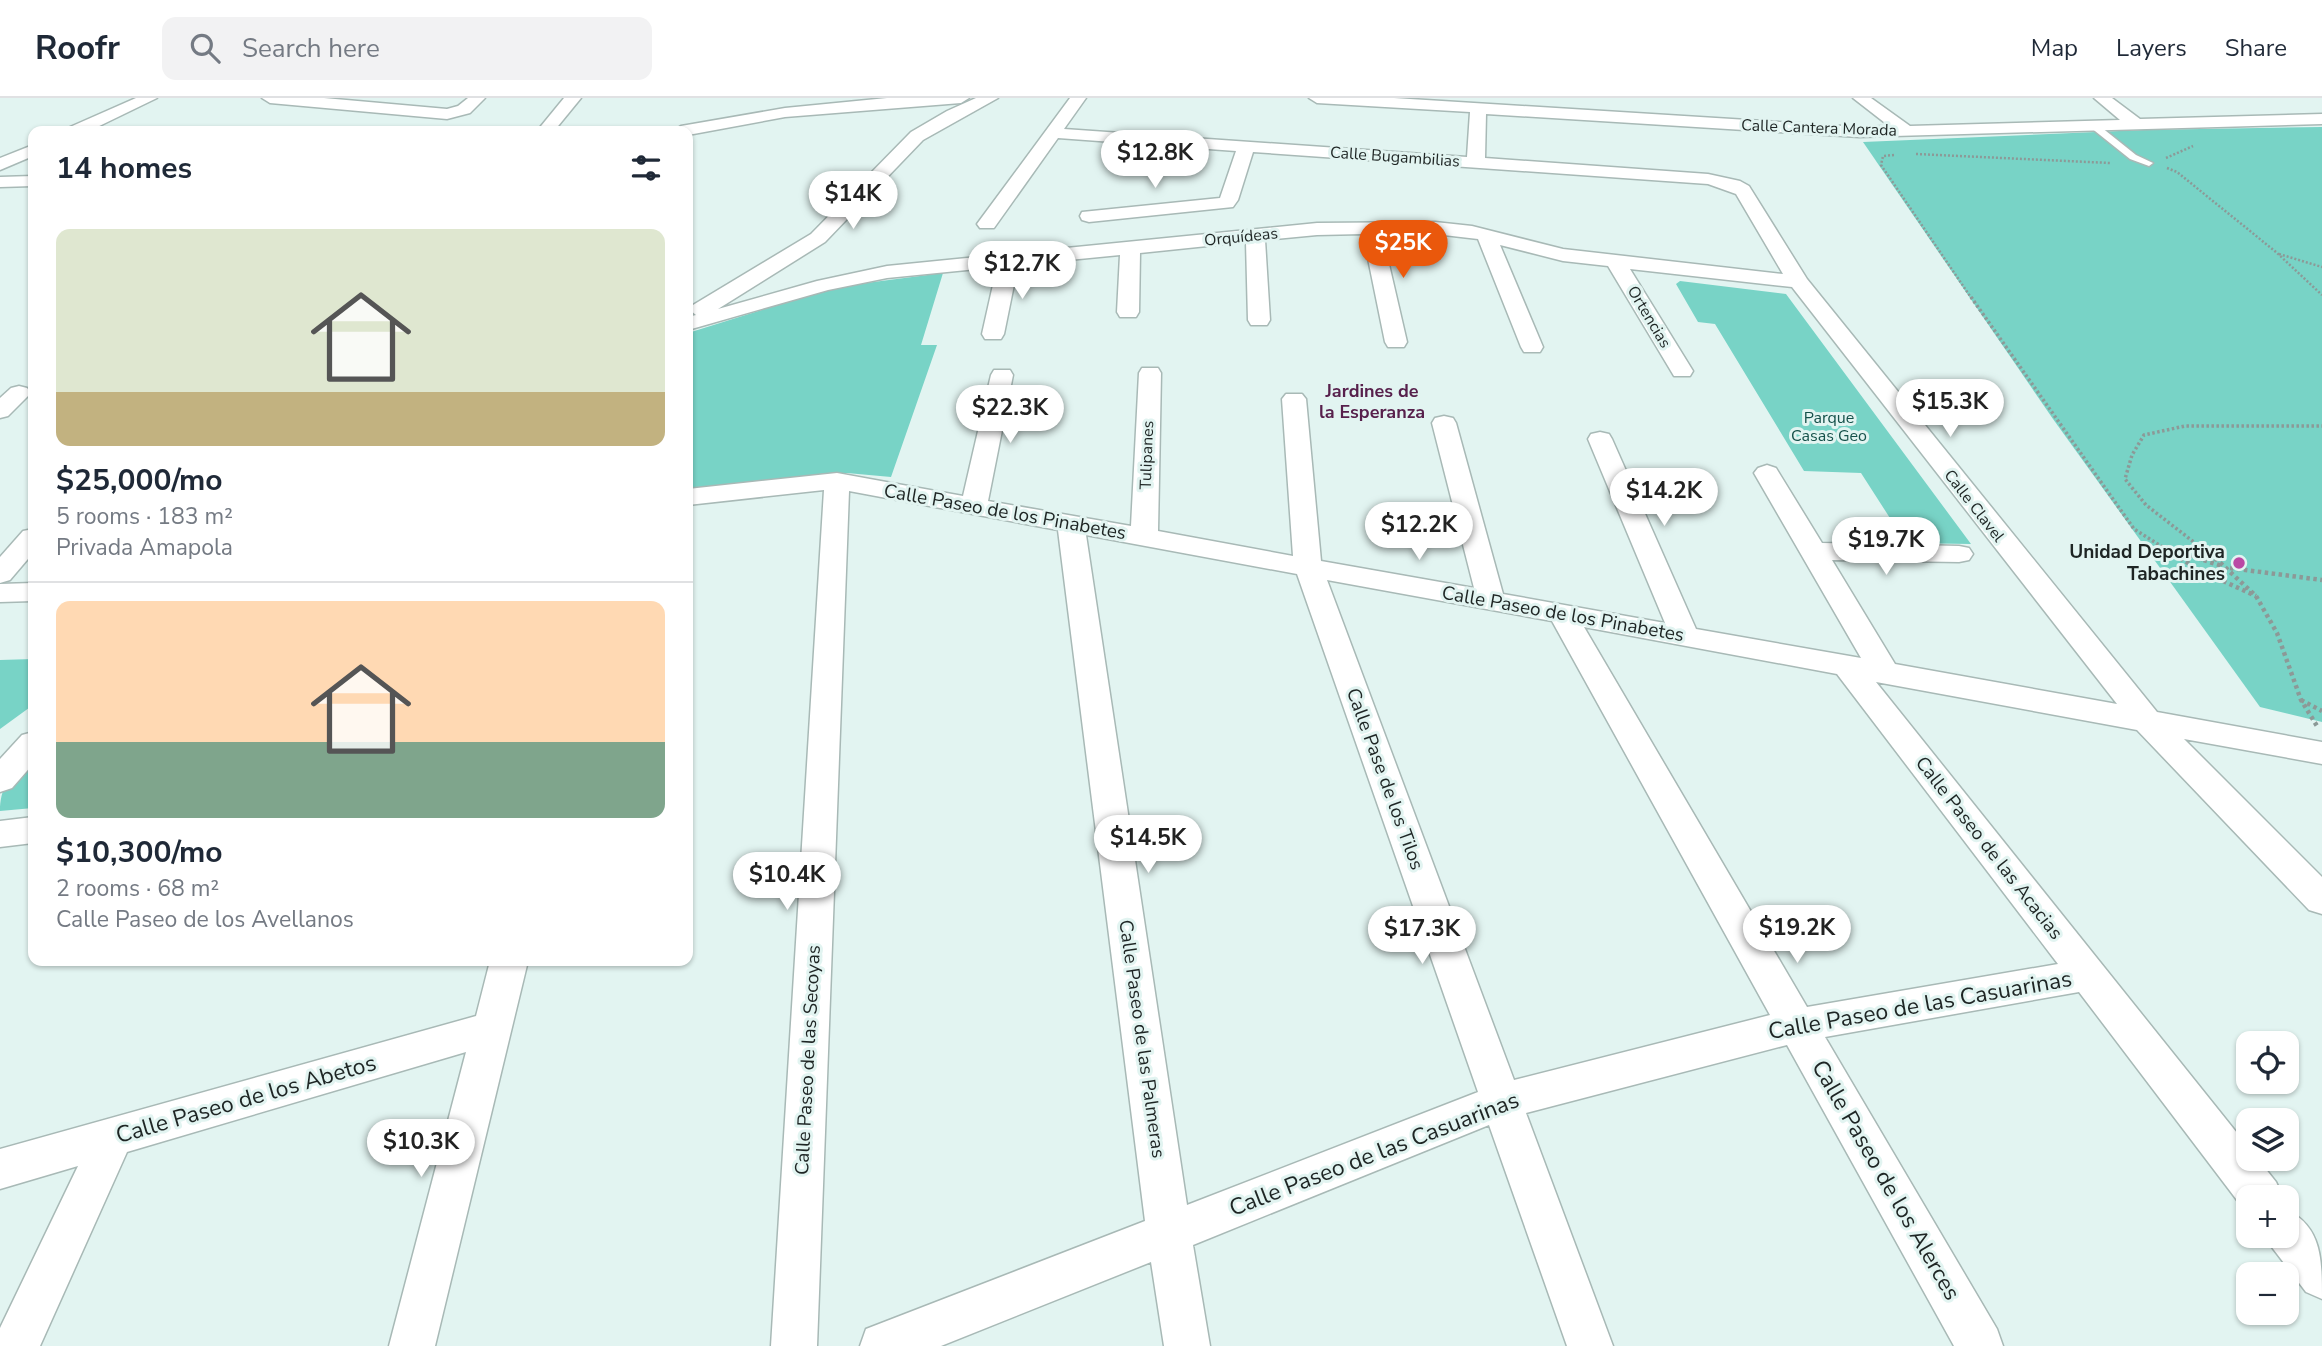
<!DOCTYPE html>
<meta charset="utf-8">
<style>
:root{--surface:#fff;--page:#f2f2f3;--text:#1f2937;--muted:#747a83;--line:#e0e1e3;--accent:#ea580c}
body{margin:0;font-family:"Nunito Sans",sans-serif;background:var(--page);color:var(--text);height:100vh;display:flex;flex-direction:column;font-size:26px;white-space:nowrap}
*{box-sizing:border-box;margin:0}
p{font-size:23px;color:var(--muted)}
.icon{flex:none;width:38px;height:38px;fill:none;stroke:currentColor;stroke-width:2;stroke-linecap:round;stroke-linejoin:round}
.map{position:relative;flex:1;overflow:hidden}
.panel{position:absolute;left:28px;top:28px;width:665px;height:840px;display:flex;flex-direction:column;background:var(--surface);border-radius:14px;box-shadow:0 2px 5px #0004}
.panel>*{flex:none}
.fabs{position:absolute;left:2236px;top:933px;display:grid;gap:14px}
.fabs a{display:grid;place-items:center;width:63px;height:63px;border-radius:14px;background:var(--surface);box-shadow:0 2px 5px #0004;font-size:35px}
.price{position:absolute;translate:-50% -60px;padding:0 16px;border-radius:24px;background:#fff;color:#222;font-size:23px;line-height:46px;filter:drop-shadow(0 2px 4px #0008)}
.price::after{content:'';position:absolute;left:50%;top:42px;width:21px;height:16px;margin-left:-10px;background:inherit;clip-path:polygon(0 0,100% 0,50% 100%)}
.price.selected{background:var(--accent);color:#fff}
ul{padding:0;list-style:none}
li{display:grid;align-content:center;gap:14px;height:371px;padding:0 28px}
li+li{border-top:2px solid var(--line)}
li span{display:grid;place-items:center;height:217px;border-radius:14px;color:#555}
li>.icon{margin-inline-start:auto}
span .icon{width:126px;height:126px;fill:#fffc;stroke-width:1}
li b{font-size:30px}
h2{display:flex;justify-content:space-between;align-items:center;height:84px;padding:0 28px;font-size:30px}
header{display:flex;align-items:center;gap:42px;box-sizing:border-box;height:98px;padding:0 35px;background:var(--surface);border-bottom:2px solid var(--line)}
header strong{font-size:33px}
nav{display:flex;gap:38px;margin-inline-start:auto;font-size:24px}
.search{width:490px;height:63px;background:var(--page);display:flex;align-items:center;gap:18px;box-sizing:border-box;padding:0 24px;border-radius:14px;color:var(--muted);font-size:26px}
.map>svg:first-child{display:block}
</style>
<header>
<strong>Roofr</strong>
<div class="search"><svg class="icon" aria-label="search" viewBox="0 0 24 24"><circle cx="10" cy="10" r="6"/><path d="M15 15l6 6"/></svg>Search here</div>
<nav><a>Map</a><a>Layers</a><a>Share</a></nav>
</header>
<div class="map">
<svg width="2322" height="1248" viewBox="0 0 2322 1248">
<rect width="100%" height="100%" fill="#e2f4f1"/>
<!-- green -->
<g fill="#78d3c6">
<polygon points="2322,29 2322,624 2260,609 2053,321 1863,44 2142,32"/>
<polygon points="943,175 921,247 937,247 891,379 847,375 688,391 688,235 835,189"/>
<polygon points="1680,183 1786,196 1971,446 1906,445 1861,375 1804,373 1715,226 1698,224 1676,186"/>
<polygon points="33,561 33,607 0,631 0,562"/>
<path d="M 33,652 L 33,710 L 0,713 C 0,685 15,672 33,652 Z"/>
</g>
<g fill="none" stroke-linecap="round" stroke-linejoin="round">
<defs>
<polygon id="service" points="2090,25 2096,25 2136,57 2153,65 2149,68 2130,61 2090,29"/>
<g id="minor">
<polygon points="136,0 157,0 89,33 68,33 70,29"/>
<polygon points="262,0 324,0 447,11 458,8 468,0 485,0 470,15 447,21 270,5"/>
<polygon points="564,0 581,0 554,33 537,33"/>
<polygon points="887,0 969,0 961,5 785,19 688,37 688,33 673,33 681,28 785,10"/>
<path d="M 976,0 L 998,0 L 923,42 L 825,144 L 718,211 L 817,183 L 887,168 L 1317,125 L 1435,124 L 1472,128 L 1563,151 L 1783,176 L 1736,96 L 1708,86 L 1253,54 L 1238,102 L 1233,109 L 1089,124 L 1082,122 L 1080,118 L 1082,114 L 1220,100 L 1236,53 L 1058,40 L 994,130 L 980,130 L 977,126 L 1070,0 L 1086,0 L 1064,31 L 1467,59 L 1470,14 L 1317,5 L 1309,0 L 1394,0 L 1859,29 L 1889,28 L 1853,0 L 1871,0 L 1910,28 L 2120,22 L 2094,0 L 2112,0 L 2140,21 L 2322,16 L 2322,26 L 1859,39 L 1486,16 L 1485,60 L 1708,76 L 1740,83 L 1749,88 L 1807,181 L 2157,614 L 2322,644 L 2322,666 L 2184,641 L 2322,779 L 2322,816 L 2309,812 L 2137,632 L 1876,584 L 2249,1050 L 2249,1060 L 2257,1060 L 2276,1084 L 2283,1099 L 2249,1099 L 2249,1115 L 2246,1114 L 2079,894 L 1825,939 L 1997,1231 L 2003,1248 L 1954,1248 L 1787,947 L 1526,1015 L 1613,1248 L 1567,1248 L 1489,1027 L 1193,1147 L 1210,1248 L 1164,1248 L 1151,1164 L 941,1248 L 860,1248 L 866,1231 L 1145,1123 L 1058,432 L 849,393 L 817,1248 L 771,1248 L 824,392 L 688,407 L 688,391 L 837,375 L 963,398 L 991,277 L 994,272 L 1010,272 L 1013,277 L 988,403 L 1131,428 L 1139,275 L 1142,270 L 1158,270 L 1161,275 L 1158,433 L 1293,458 L 1282,301 L 1286,296 L 1302,296 L 1306,301 L 1321,463 L 1474,490 L 1432,325 L 1435,320 L 1444,318 L 1453,320 L 1456,325 L 1503,496 L 1665,525 L 1588,341 L 1591,336 L 1600,334 L 1609,336 L 1612,341 L 1696,531 L 1861,560 L 1754,375 L 1758,370 L 1767,367 L 1776,370 L 1822,445 L 1959,448 L 1969,450 L 1973,456 L 1969,462 L 1959,464 L 1832,462 L 1895,566 L 2117,606 L 1792,189 L 1630,171 L 1693,273 L 1690,278 L 1674,278 L 1608,168 L 1563,163 L 1500,147 L 1543,249 L 1540,254 L 1524,254 L 1521,249 L 1478,141 L 1435,136 L 1382,136 L 1407,244 L 1404,249 L 1388,249 L 1385,244 L 1363,136 L 1317,137 L 1265,142 L 1270,222 L 1267,227 L 1251,227 L 1248,222 L 1246,144 L 1140,155 L 1139,214 L 1136,219 L 1120,219 L 1117,214 L 1120,157 L 1018,167 L 1004,236 L 1001,241 L 985,241 L 982,236 L 997,169 L 887,180 L 828,192 L 688,232 L 688,219 L 696,217 L 690,212 L 693,207 L 811,136 L 911,34 L 947,13 ZM 1086,437 L 1297,476 L 1478,994 L 1187,1107 ZM 1327,482 L 1552,523 L 1770,917 L 1514,982 ZM 1584,529 L 1837,576 L 2058,866 L 1807,909 Z"/>
<polygon points="33,47 33,58 0,72 0,60"/>
<polygon points="33,78 33,88 0,89 0,79"/>
<polygon points="19,288 27,290 31,295 8,318 0,320 0,300 11,290"/>
<polygon points="33,431 33,455 10,482 0,485 0,459 23,433"/>
<polygon points="33,485 33,503 0,504 0,486"/>
<polygon points="33,634 33,666 12,690 0,694 0,661 22,637"/>
<polygon points="33,719 33,745 0,749 0,723"/>
<polygon points="490,863 528,863 435,1248 389,1248 466,954 127,1054 40,1248 0,1248 0,1230 78,1068 0,1091 0,1051 476,918"/>
<path d="M 2287,1112 C 2322,1129 2322,1162 2322,1201 L 2306,1194 L 2271,1148 L 2267,1138 L 2287,1138 Z"/>
</g>
</defs>
<!-- service casing -->
<use href="#service" stroke="#a8b9b6" stroke-width="3"/>
<!-- minor casing -->
<use href="#minor" stroke="#a8b9b6" stroke-width="3"/>
<!-- path-far2 -->
<g stroke="#8c9997" stroke-width="2.5" stroke-dasharray="2 2" stroke-linecap="butt">
<polyline points="1916,56 2110,65"/>
<polyline points="1894,57 1883,58 1881,67 1972,201"/>
<polyline points="2166,60 2193,48"/>
<polyline points="2167,70 2177,74 2276,154 2322,197"/>
<polyline points="2279,156 2322,169"/>
</g>
<!-- path-far1 -->
<g stroke="#8c9997" stroke-width="3.5" stroke-dasharray="2.5 2.5" stroke-linecap="butt">
<polyline points="1971,199 2134,431 2183,462"/>
<polyline points="2167,450 2203,462"/>
<polyline points="2217,462 2146,407 2125,381 2132,357 2144,337 2185,328 2322,328"/>
</g>
<!-- path -->
<g stroke="#8c9997" stroke-width="4.5" stroke-dasharray="3.5 3.5" stroke-linecap="butt">
<polyline points="2180,460 2201,473 2256,498"/>
<polyline points="2197,460 2222,468"/>
<polyline points="2215,460 2256,498 2277,535 2301,602 2317,628"/>
<polyline points="2230,470 2322,482"/>
<polyline points="2301,602 2322,613"/>
</g>
<!-- service -->
<use href="#service" fill="#fff" fill-rule="evenodd"/>
<!-- minor -->
<use href="#minor" fill="#fff" fill-rule="evenodd"/>
</g>
<!-- markers -->
<circle fill="#ba48a4" stroke="#e2f4f1" stroke-width="2.5" cx="2239" cy="465" r="7"/>
<g text-anchor="middle" dominant-baseline="central" stroke-width="6" stroke-linejoin="round" paint-order="stroke">
<!-- far-street labels -->
<g font-size="16" fill="#1e2524" stroke="#e2f4f1">
<text transform="translate(1819 30) rotate(2)">Calle Cantera Morada</text>
<text transform="translate(1395 59) rotate(4)">Calle Bugambilias</text>
<text transform="translate(1241 139) rotate(-6)">Orquídeas</text>
<text transform="translate(1649 219) rotate(59)">Ortencias</text>
<text transform="translate(1147 357) rotate(-88)">Tulipanes</text>
<text transform="translate(1974 408) rotate(52)">Calle Clavel</text>
</g>
<!-- far-park labels -->
<g font-size="16" fill="#145049" stroke="#e2f4f1">
<text x="1829" y="320">Parque<tspan x="1829" dy="18">Casas Geo</tspan></text>
</g>
<!-- far-neighbourhood labels -->
<g font-size="18" font-weight="bold" fill="#57204c" stroke="#e2f4f1">
<text x="1372" y="293">Jardines de<tspan x="1372" dy="21">la Esperanza</tspan></text>
</g>
<!-- street labels -->
<g font-size="19" fill="#1e2524" stroke="#e2f4f1">
<text transform="translate(1005 414) rotate(10)">Calle Paseo de los Pinabetes</text>
<text transform="translate(1563 516) rotate(10)">Calle Paseo de los Pinabetes</text>
<text transform="translate(1385 681) rotate(70)">Calle Pase de los Tilos</text>
<text transform="translate(1989 750) rotate(52)">Calle Paseo de las Acacias</text>
<text transform="translate(1142 941) rotate(82)">Calle Paseo de las Palmeras</text>
<text transform="translate(808 962) rotate(-87)">Calle Paseo de las Secoyas</text>
</g>
<!-- poi labels -->
<g font-size="19" font-weight="bold" fill="#1e2524" stroke="#e2f4f1" text-anchor="end">
<text x="2225" y="454">Unidad Deportiva<tspan x="2225" dy="22">Tabachines</tspan></text>
</g>
<!-- near-street labels -->
<g font-size="23" fill="#1e2524" stroke="#e2f4f1">
<text transform="translate(1920 907) rotate(-10)">Calle Paseo de las Casuarinas</text>
<text transform="translate(246 1001) rotate(-16)">Calle Paseo de los Abetos</text>
<text transform="translate(1374 1056) rotate(-21)">Calle Paseo de las Casuarinas</text>
<text transform="translate(1886 1082) rotate(60)">Calle Paseo de los Alerces</text>
</g>
</g>
</svg>
<div class="fabs">
<a><svg class="icon" aria-label="locate" viewBox="0 0 24 24"><circle cx="12" cy="12" r="6"/><path d="M12 2v4M12 18v4M2 12h4M18 12h4"/></svg></a>
<a><svg class="icon" aria-label="layers" viewBox="0 0 24 24"><path d="M12 4l9 5-9 5-9-5zM3 14l9 5 9-5"/></svg></a>
<a>+</a>
<a>−</a>
</div>
<b class="price" style="left:1155px;top:92px">$12.8K</b>
<b class="price" style="left:853px;top:133px">$14K</b>
<b class="price selected" style="left:1403px;top:182px">$25K</b>
<b class="price" style="left:1022px;top:203px">$12.7K</b>
<b class="price" style="left:1950px;top:341px">$15.3K</b>
<b class="price" style="left:1010px;top:347px">$22.3K</b>
<b class="price" style="left:1664px;top:430px">$14.2K</b>
<b class="price" style="left:1419px;top:464px">$12.2K</b>
<b class="price" style="left:1886px;top:479px">$19.7K</b>
<b class="price" style="left:1148px;top:777px">$14.5K</b>
<b class="price" style="left:787px;top:814px">$10.4K</b>
<b class="price" style="left:1797px;top:867px">$19.2K</b>
<b class="price" style="left:1422px;top:868px">$17.3K</b>
<b class="price" style="left:421px;top:1081px">$10.3K</b>
<section class="panel">
<h2>14 homes<svg class="icon" aria-label="filters" viewBox="0 0 24 24"><path d="M4 7h16M4 17h16"/><circle cx="9" cy="7" r="2"/><circle cx="15" cy="17" r="2"/></svg></h2>
<ul>
<li><span style="background:linear-gradient(#dfe7d0 75%,#c2b280 0)"><svg class="icon" aria-label="home" viewBox="0 0 24 24"><path d="M3 11l9-7 9 7M6 9v11h12V9"/></svg></span><div><b>$25,000/mo</b><p>5 rooms · 183 m²</p><p>Privada Amapola</p></div></li>
<li><span style="background:linear-gradient(#ffd9b3 65%,#7fa58c 0)"><svg class="icon" aria-label="home" viewBox="0 0 24 24"><path d="M3 11l9-7 9 7M6 9v11h12V9"/></svg></span><div><b>$10,300/mo</b><p>2 rooms · 68 m²</p><p>Calle Paseo de los Avellanos</p></div></li>
</ul>
</section>
</div>
